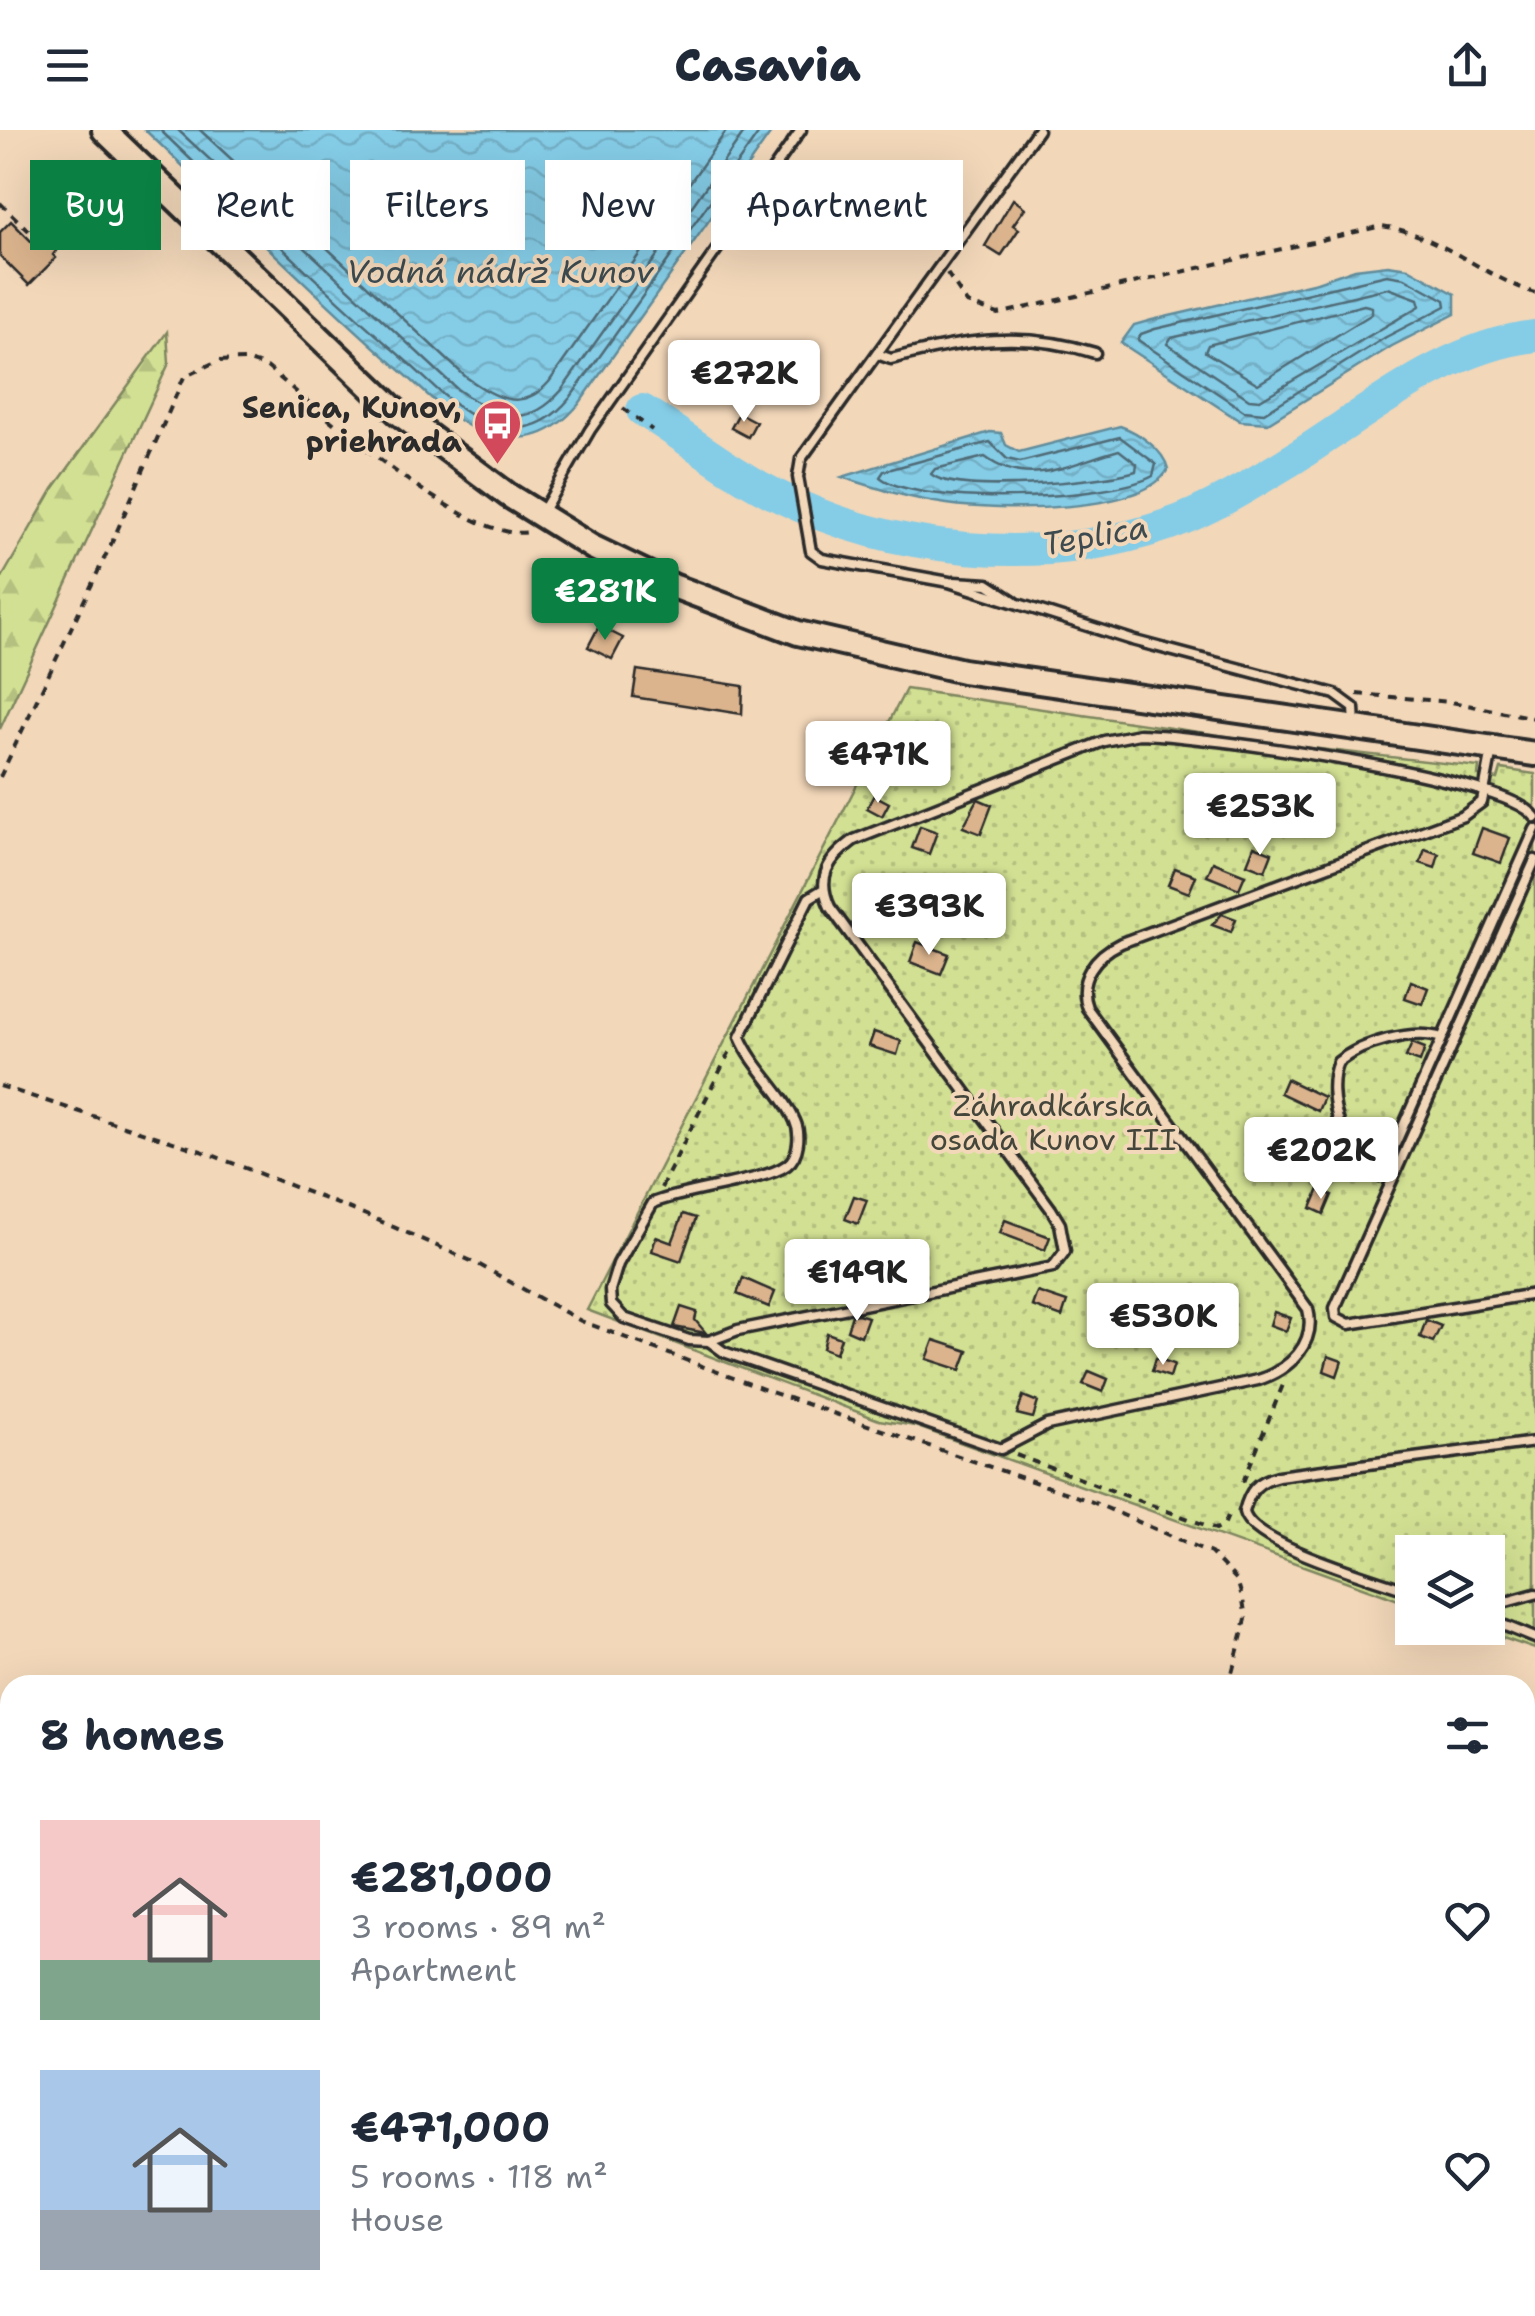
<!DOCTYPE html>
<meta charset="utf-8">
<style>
:root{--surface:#fff;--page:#f6f6f7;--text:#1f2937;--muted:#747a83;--accent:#0b8043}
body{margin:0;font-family:"Shantell Sans",sans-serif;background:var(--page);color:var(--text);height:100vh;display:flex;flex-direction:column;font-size:38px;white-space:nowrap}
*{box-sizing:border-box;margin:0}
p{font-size:32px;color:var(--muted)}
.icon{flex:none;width:55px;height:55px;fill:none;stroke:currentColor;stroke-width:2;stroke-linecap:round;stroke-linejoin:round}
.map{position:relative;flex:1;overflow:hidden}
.details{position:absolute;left:0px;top:1545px;width:1535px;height:642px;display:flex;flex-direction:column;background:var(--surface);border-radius:30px 30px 0 0;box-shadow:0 10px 40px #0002}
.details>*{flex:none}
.banner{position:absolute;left:30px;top:30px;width:1000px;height:90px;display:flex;gap:20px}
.buttons{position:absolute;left:1395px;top:1405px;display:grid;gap:20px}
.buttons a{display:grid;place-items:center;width:110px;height:110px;border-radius:0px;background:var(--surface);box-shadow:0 10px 40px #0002;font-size:50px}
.price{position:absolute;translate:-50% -85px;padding:0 22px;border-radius:10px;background:#fff;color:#222;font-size:32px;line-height:65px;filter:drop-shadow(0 2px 5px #0008)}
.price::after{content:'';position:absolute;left:50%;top:60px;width:30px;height:22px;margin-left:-15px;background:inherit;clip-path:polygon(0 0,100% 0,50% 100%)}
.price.selected{background:var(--accent);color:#fff}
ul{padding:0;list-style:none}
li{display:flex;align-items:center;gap:30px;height:250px;padding:0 40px}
li span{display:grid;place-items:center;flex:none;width:280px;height:200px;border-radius:0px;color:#555}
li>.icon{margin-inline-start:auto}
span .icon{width:120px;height:120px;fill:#fffc;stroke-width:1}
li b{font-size:42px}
h2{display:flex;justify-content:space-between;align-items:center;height:120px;padding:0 40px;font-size:42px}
.pill{padding:0 35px;border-radius:0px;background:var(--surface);box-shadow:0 10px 40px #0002;font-size:35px;line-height:90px}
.pill.selected{background:var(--accent);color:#fff}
header{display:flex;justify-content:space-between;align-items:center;height:130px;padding:0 40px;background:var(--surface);font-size:45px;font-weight:800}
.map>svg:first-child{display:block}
</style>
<header><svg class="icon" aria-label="menu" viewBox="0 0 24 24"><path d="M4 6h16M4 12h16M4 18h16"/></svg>Casavia<svg class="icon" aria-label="share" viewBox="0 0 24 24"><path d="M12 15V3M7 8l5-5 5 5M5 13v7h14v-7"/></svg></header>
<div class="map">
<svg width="1535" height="2186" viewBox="0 0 1535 2186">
<defs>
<pattern id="forest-firs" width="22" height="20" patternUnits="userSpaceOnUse" patternTransform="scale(2.5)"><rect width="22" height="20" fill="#d2e093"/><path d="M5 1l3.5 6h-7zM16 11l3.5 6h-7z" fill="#b4c07f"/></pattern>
<pattern id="garden-dots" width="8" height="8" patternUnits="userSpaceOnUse" patternTransform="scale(2.5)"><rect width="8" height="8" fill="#d2e093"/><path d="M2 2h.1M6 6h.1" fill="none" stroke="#b4c07f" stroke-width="1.8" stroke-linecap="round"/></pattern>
<pattern id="water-waves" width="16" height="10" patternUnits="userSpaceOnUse" patternTransform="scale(2.5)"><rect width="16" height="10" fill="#85cce6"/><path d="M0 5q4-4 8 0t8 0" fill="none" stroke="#73afc5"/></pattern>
</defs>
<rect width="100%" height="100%" fill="#f2d7b9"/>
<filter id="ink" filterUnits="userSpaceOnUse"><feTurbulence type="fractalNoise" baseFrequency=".01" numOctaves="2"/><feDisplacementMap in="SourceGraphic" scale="20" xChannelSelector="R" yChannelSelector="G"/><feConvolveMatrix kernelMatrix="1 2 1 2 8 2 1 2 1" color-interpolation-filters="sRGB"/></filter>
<g filter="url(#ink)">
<!-- forest -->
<polygon fill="url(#forest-firs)" stroke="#7e865f" stroke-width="2.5" points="167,202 169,233 0,599 0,451 53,359"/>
<!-- garden -->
<polygon fill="url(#garden-dots)" stroke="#7e865f" stroke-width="2.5" points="906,559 1293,616 1479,637 1478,646 1498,649 1501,639 1535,644 1535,1519 1474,1498 1488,1498 1488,1422 1412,1422 1412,1475 915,1296 879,1290 587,1180"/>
<!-- water -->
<g fill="url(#water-waves)" stroke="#618c9b" stroke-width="2.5">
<path d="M 145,0 L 773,0 L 579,274 C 553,305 525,315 485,303 C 453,293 425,261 400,240 C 312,163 230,80 145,0 Z"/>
<polygon points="1388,135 1408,138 1455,164 1455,184 1392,216 1268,293 1240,291 1121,213 1134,195 1152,190 1317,152 1355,139"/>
<path d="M 1120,296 C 1138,302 1164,320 1168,339 C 1144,385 995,381 947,374 C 911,369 876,358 842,347 L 990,302 L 1001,303 L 1006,315 L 1019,322 Z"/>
</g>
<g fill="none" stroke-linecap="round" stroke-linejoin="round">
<!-- shore -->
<g stroke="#4f6b76" stroke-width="2.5">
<path d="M 160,0 C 241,77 320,157 405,230 C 429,251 454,279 483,291 C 519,307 547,296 570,268 L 761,0"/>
<path d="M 178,0 L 457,259 C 495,286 526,302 561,261 L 746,0"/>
<path d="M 200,0 L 466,247 C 495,268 522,283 549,252 L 727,0"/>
<polygon points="1387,145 1405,148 1445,170 1446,176 1386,207 1264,283 1244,281 1138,210 1141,204 1155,199"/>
<polygon points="1388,158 1418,169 1420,176 1260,270 1249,269 1167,214 1171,208"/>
<polygon points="1364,175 1372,177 1372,184 1258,254 1205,222 1208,215"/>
<path d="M 1120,307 L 1156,334 L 1153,346 C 1111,370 918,378 880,347 L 884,341 L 990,312 L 1007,329 L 1020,332 Z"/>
<path d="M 1119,320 L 1137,334 L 1136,341 C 1102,351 956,366 931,344 L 935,339 L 985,327 C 1029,360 1070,333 1119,320 Z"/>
</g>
<!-- river -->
<path stroke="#85cce6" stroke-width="32" d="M 642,280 C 686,307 729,342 776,365 C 893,424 1042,438 1167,395 C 1208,381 1250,355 1288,332 C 1365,285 1442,217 1535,206"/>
</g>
<!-- building -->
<g fill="#dbb48d" stroke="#2b2b2b" stroke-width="2.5">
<polygon points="1013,69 1025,78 1013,95 1019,99 1001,126 985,116"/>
<polygon points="54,82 74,97 53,125 56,128 29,155 0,126 0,102 11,91 32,112"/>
<polygon points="739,283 756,292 748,307 731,298"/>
<polygon points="599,496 623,508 612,529 588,517"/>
<polygon points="637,540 743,556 742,584 633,567"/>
<polygon points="874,665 889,673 882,686 867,678"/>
<polygon points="978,669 992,675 981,704 963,697"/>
<polygon points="920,696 937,702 929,724 912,718"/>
<polygon points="1482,698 1510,708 1501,733 1473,723"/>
<polygon points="1254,716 1272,723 1265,741 1247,734"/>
<polygon points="1425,719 1439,724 1435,738 1420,733"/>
<polygon points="1213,732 1245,745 1239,759 1207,746"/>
<polygon points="1175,738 1196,746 1189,763 1168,755"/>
<polygon points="1222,784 1236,789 1231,802 1212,795"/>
<polygon points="917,812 949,824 941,844 910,832"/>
<polygon points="1411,851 1428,858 1422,874 1405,868"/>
<polygon points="874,902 901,911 897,925 869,916"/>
<polygon points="1412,913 1425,918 1420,932 1406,927"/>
<polygon points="1286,949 1324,967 1318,981 1280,963"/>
<polygon points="1319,1059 1332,1065 1324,1084 1311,1078"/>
<polygon points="854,1066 867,1070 858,1094 845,1089"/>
<polygon points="683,1084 696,1088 681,1131 652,1121 656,1107 672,1113"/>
<polygon points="1005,1090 1050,1107 1045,1120 1000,1103"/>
<polygon points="830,1136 854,1146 846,1165 822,1156"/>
<polygon points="743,1148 775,1162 769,1177 737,1164"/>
<polygon points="1037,1162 1067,1172 1062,1187 1032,1176"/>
<polygon points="681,1177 697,1182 695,1190 706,1203 674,1197"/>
<polygon points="1274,1182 1291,1188 1286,1201 1270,1195"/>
<polygon points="858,1184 868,1187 861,1206 847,1200 852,1185"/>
<polygon points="1426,1190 1441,1196 1433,1212 1420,1207"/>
<polygon points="827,1203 841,1208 836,1223 823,1218"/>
<polygon points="934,1210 968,1221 961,1240 927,1229"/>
<polygon points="1328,1226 1342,1231 1337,1246 1324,1241"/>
<polygon points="1156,1228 1174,1234 1170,1247 1152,1241"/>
<polygon points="1089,1241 1108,1249 1103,1262 1083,1254"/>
<polygon points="1023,1266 1038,1272 1033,1288 1017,1284"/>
</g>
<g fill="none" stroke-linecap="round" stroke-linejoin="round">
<defs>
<g id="service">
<polyline points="1038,0 801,329 798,347 811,421 822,429 949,452 1132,510 1335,564 1354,578 1355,595"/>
<path d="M 877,224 L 891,229 C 963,210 1023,200 1095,223"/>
<polyline points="543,381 590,300 801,0"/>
<polyline points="954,452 988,454 1014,471"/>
<polyline points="1535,730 1335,1178 1336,1187 1349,1194 1535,1164"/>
<path d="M 822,760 L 809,768 L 740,907 C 753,938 782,961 795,991 C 801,1004 799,1026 787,1035 C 764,1052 686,1059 653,1073 L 618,1134 L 610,1160 L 611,1174 L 624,1188 L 689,1210 L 709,1211 L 738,1200 L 1053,1137 L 1065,1121 L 1060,1094 L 1051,1079 L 830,777 C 816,747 828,729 854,710 L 1104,611 L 1139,604 C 1198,605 1507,646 1535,687"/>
<path d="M 1442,908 C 1412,898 1362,913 1338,932 C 1323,966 1345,1030 1379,1046 L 1389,1028 L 1535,699"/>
<path d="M 709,1211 L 724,1222 L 1001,1319 L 1047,1295 L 1258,1250 C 1289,1240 1317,1214 1308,1179 L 1087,878 C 1076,849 1096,825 1121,813 L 1463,686 L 1482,672 L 1492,620"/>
<path d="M 1412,1462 C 1379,1450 1251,1415 1244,1382 C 1249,1361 1257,1351 1278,1346 L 1535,1312"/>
<polyline points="1488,1477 1535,1464"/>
<polyline points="1488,1489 1535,1508"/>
</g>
<polyline id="secondary" points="104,0 397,282 508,365 592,417 673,456 798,503 963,541 1535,624"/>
</defs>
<!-- service casing -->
<use href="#service" stroke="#2b2b2b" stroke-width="15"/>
<!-- secondary casing -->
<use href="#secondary" stroke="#2b2b2b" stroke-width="30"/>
<!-- path -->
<g stroke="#2b2b2b" stroke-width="4" stroke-dasharray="8 8" stroke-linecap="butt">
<polyline points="0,73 31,103 85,38"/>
<path d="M 947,143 L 967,173 L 998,184 L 1382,96 C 1439,104 1481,145 1535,163"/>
<polyline points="623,278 652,300"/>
<polyline points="1357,564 1451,572 1535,588"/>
<path d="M 0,647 L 113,410 L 184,247 L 217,231 L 246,230 L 267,237 C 316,278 468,415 529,402"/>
<polyline points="0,956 204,1022 366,1085 476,1133 581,1191 771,1262 1090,1371 1211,1423 1237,1450 1243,1470 1246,1489 1229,1555"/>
<polyline points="661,1058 731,919"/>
<polyline points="1016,1325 1216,1399 1224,1395 1231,1379"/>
<polyline points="1243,1352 1285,1250"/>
</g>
<!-- service -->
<use href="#service" stroke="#f2d7b9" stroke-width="8"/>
<!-- secondary -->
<use href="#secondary" stroke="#f2d7b9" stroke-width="22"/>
</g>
</g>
<!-- icons -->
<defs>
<symbol id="bus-pin" viewBox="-11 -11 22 30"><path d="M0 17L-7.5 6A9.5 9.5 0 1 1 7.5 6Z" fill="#d1495b" stroke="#f2d7b9"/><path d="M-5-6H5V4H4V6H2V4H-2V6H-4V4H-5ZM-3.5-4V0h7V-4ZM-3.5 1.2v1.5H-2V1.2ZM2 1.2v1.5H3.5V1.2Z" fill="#fff"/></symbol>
</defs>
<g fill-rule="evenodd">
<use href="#bus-pin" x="470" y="266" width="55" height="75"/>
</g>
<g text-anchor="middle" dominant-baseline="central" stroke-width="8" stroke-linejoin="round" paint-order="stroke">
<!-- poi labels -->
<g font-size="30" font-weight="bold" fill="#2b2b2b" stroke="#f2d7b9" text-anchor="end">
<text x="462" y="277">Senica, Kunov,<tspan x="462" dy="34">priehrada</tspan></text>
</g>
<!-- park labels -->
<g font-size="30" fill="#44463b" stroke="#f2d7b9">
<text x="1053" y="975">Záhradkárska<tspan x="1053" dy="34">osada Kunov III</tspan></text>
</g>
<!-- water labels -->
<g font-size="32" font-style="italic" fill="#3d4b50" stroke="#f2d7b9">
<text x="500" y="141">Vodná nádrž Kunov</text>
<text transform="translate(1095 405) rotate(-10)">Teplica</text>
</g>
</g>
</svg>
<div class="buttons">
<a><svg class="icon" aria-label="layers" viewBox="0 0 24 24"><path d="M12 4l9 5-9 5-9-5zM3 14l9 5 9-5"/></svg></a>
</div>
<b class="price" style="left:744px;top:295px">€272K</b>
<b class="price selected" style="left:605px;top:513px">€281K</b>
<b class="price" style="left:878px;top:676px">€471K</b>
<b class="price" style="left:1260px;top:728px">€253K</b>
<b class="price" style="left:929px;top:828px">€393K</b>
<b class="price" style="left:1321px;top:1072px">€202K</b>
<b class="price" style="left:857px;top:1194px">€149K</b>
<b class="price" style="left:1163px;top:1238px">€530K</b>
<div class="banner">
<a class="pill selected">Buy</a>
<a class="pill">Rent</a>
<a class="pill">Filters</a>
<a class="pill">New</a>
<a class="pill">Apartment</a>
</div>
<section class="details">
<h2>8 homes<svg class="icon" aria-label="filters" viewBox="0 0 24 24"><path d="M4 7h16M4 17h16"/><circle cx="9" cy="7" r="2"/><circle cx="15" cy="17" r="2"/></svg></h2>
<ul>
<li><span style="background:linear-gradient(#f6c9c9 70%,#7fa58c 0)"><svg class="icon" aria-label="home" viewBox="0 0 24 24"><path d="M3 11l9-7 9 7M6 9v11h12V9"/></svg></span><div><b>€281,000</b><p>3 rooms · 89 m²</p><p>Apartment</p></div><svg class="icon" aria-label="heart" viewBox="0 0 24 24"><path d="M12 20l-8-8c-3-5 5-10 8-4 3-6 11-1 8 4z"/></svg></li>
<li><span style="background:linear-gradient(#a9c7e8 70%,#9aa5b1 0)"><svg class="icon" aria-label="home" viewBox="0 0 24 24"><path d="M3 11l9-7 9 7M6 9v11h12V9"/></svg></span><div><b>€471,000</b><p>5 rooms · 118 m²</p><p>House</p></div><svg class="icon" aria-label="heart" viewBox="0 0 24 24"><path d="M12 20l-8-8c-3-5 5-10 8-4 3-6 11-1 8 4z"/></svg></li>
</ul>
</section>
</div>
